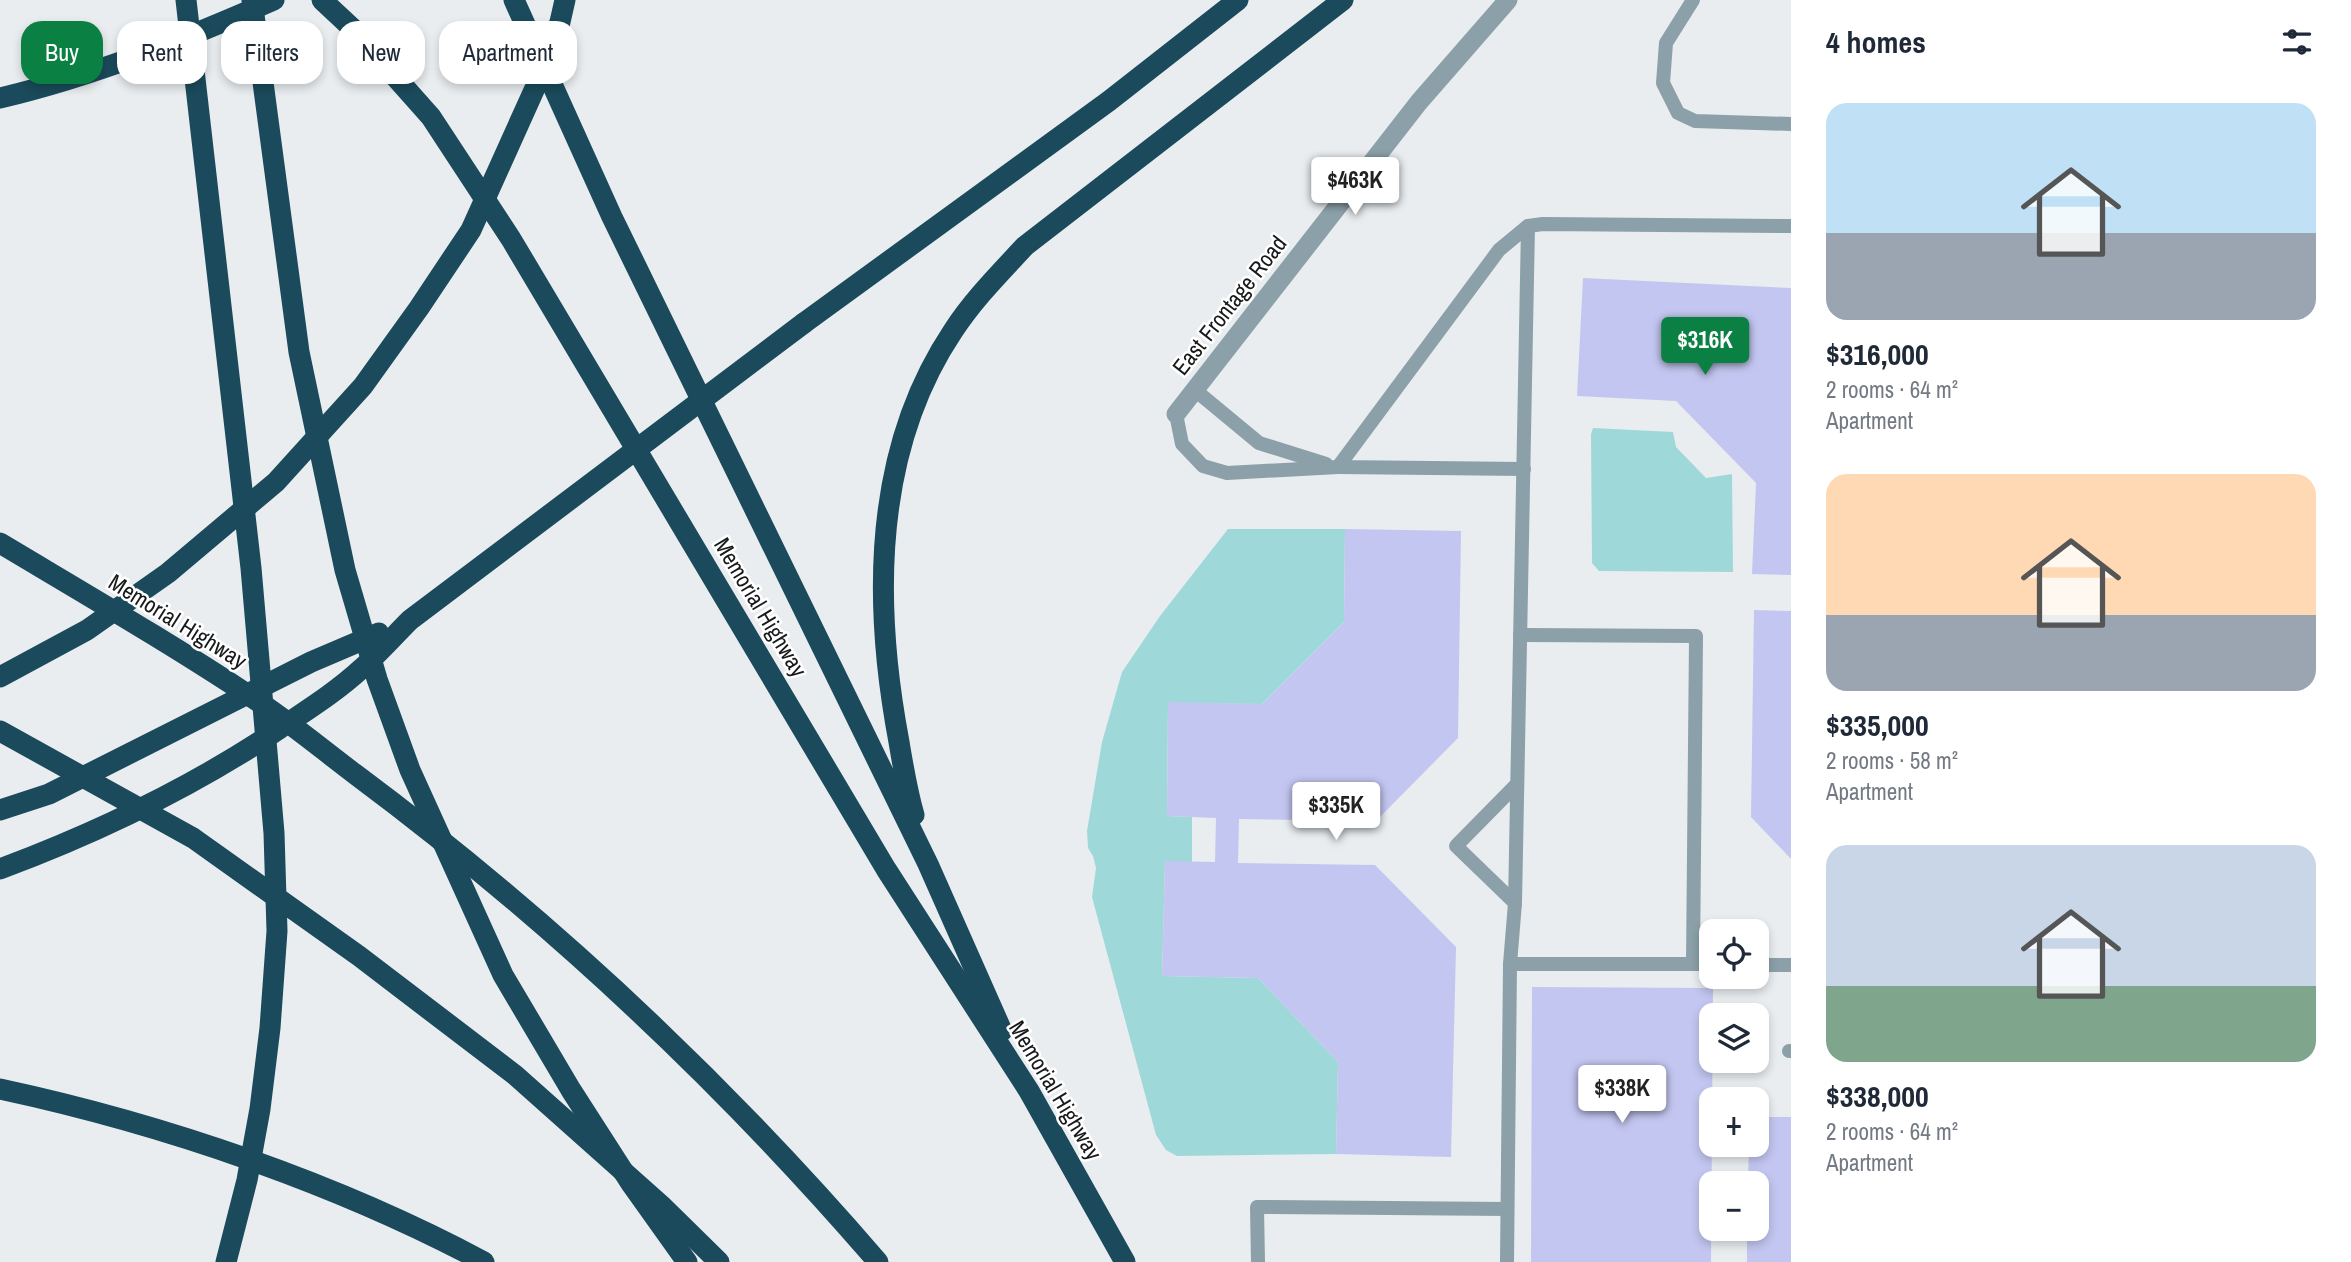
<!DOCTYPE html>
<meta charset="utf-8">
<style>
:root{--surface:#fff;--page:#f6f6f7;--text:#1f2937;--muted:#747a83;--accent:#0b8043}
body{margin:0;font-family:"Archivo Narrow",sans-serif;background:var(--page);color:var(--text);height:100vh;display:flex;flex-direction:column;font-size:26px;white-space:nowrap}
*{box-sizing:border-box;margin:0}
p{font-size:23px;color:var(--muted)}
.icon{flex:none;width:38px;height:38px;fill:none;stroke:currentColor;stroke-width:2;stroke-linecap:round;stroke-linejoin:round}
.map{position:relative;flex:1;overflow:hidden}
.panel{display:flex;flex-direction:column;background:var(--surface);width:560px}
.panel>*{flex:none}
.hud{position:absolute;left:21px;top:21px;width:665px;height:63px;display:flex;gap:14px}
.controls{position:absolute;left:1699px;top:919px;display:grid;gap:14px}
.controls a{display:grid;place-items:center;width:70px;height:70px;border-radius:14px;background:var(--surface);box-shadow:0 4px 10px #0003;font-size:35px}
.price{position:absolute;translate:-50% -60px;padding:0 16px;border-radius:7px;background:#fff;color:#222;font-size:23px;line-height:46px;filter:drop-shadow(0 2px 4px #0008)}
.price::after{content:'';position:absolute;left:50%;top:42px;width:21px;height:16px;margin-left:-10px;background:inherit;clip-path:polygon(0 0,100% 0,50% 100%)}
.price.selected{background:var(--accent);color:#fff}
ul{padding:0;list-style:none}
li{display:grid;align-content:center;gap:14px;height:371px;padding:0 35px}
li span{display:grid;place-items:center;height:217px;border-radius:21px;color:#555}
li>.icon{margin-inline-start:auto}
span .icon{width:126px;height:126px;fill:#fffc;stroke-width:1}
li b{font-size:30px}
h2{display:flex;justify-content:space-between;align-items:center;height:84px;padding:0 35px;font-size:30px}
.tag{padding:0 24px;border-radius:21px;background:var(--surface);box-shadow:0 4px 10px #0003;font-size:24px;line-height:63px}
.tag.selected{background:var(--accent);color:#fff}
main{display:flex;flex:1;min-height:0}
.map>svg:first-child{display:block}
</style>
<main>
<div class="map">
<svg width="1791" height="1262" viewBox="0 0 1791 1262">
<rect width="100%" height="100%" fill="#e9edf0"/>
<!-- water -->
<g fill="#9fd8d8">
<polygon points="1593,428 1673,432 1676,447 1706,478 1732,474 1733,572 1599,571 1592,563 1591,434"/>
<polygon points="1228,529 1345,529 1344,622 1262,704 1168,703 1167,816 1192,817 1192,862 1165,862 1162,976 1258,978 1338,1062 1336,1154 1177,1156 1166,1150 1156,1135 1092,897 1096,868 1093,856 1088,848 1087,831 1102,742 1122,672 1160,616"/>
</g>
<!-- building -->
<g fill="#c3c6f0">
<polygon points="1583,278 1791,288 1791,575 1752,574 1756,483 1676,401 1577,396"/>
<polygon points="1345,529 1461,531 1458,738 1376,821 1239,819 1238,863 1375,865 1456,947 1451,1157 1336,1154 1338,1062 1258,978 1162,976 1165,861 1215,862 1216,818 1167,816 1168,702 1262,704 1344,622"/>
<polygon points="1754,610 1791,611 1791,859 1751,817"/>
<polygon points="1532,987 1713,988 1711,1262 1531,1262"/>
<polygon points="1757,1117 1791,1117 1791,1262 1747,1262 1747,1228 1757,1228 1757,1183 1748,1183 1749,1144 1757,1144"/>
</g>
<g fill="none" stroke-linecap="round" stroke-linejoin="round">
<!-- service -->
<g stroke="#8ba0a8" stroke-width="14">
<polyline points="1693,0 1666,43 1663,83 1678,113 1695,121 1791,124"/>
<polyline points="1195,390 1259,443 1326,464"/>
<polyline points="1176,414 1182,444 1203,466 1227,473 1338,467"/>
<polyline points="1524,469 1338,467 1499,250 1528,226 1543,224 1791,226"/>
<polyline points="1520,635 1696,636 1693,964"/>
<polyline points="1515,903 1456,846 1517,784"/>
<polyline points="1510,964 1712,964"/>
<polyline points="1757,965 1791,965"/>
<polyline points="1789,1051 1791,1051"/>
<polyline points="1258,1262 1257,1207 1507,1209"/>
<polyline points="1507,1262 1510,964 1515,903 1528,226"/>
</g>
<!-- minor -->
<polyline stroke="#8ba0a8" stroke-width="19" points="1176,414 1419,102 1508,0"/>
<!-- motorway -->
<g stroke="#1a4a5b" stroke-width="21">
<polyline points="322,0 352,28 431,117 511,239 886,869 1029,1091 1125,1262"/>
<polyline points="514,0 612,217 928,864 1002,1031"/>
<path d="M 0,98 C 94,76 185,39 274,0"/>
<polyline points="804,323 1109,101 1238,0"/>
<path d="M 0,543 C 87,595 175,646 259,702 C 292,724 323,750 355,774 C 547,917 722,1081 878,1262"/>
<polyline points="0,731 193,838 359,956 515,1075 661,1205 719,1262"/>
<path d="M 914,815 C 907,791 903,766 899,742 C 873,604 872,452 953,331 C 973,300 1000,273 1025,246 L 1343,0"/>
<path d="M 0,1089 C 163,1124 336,1183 484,1262"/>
</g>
<!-- motorway-bridge -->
<g stroke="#1a4a5b" stroke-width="21">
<polyline points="186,0 251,568 274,833 277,931 270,1028 260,1109 247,1180 226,1262"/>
<polyline points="252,0 299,352 345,570 377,679 410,770 503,975 571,1090 632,1185 687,1262"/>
<polyline points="0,677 87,630 168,573 276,482 363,386 419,308 471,230 535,88 560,22 565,0"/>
<polyline points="0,810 49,794 311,662 379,633"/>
<path d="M 0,869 C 99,832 191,788 279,729 C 307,710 336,692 361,669 C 378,654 393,637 410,620 L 804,323"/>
</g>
</g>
<g text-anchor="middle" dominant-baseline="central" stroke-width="5" stroke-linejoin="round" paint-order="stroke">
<!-- street labels -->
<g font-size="23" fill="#18191a" stroke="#fff">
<text transform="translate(1229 305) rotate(-52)">East Frontage Road</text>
<text transform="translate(761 607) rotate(59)">Memorial Highway</text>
<text transform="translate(178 621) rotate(32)">Memorial Highway</text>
<text transform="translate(1056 1090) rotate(59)">Memorial Highway</text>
</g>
</g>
</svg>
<div class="controls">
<a><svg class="icon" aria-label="locate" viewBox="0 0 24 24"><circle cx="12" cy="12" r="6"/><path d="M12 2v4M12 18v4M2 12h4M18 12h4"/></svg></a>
<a><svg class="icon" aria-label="layers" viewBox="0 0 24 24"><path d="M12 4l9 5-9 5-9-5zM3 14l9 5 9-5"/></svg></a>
<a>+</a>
<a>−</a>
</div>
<b class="price" style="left:1355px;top:217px">$463K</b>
<b class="price selected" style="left:1705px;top:377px">$316K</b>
<b class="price" style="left:1336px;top:842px">$335K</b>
<b class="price" style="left:1622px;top:1125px">$338K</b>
<div class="hud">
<a class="tag selected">Buy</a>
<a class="tag">Rent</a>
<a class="tag">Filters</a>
<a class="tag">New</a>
<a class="tag">Apartment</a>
</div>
</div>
<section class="panel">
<h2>4 homes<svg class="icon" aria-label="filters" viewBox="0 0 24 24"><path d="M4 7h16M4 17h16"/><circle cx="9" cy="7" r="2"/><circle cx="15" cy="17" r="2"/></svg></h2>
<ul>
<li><span style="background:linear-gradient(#bfe0f5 60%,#9aa5b1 0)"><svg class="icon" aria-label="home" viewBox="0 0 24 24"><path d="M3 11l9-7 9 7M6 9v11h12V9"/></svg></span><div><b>$316,000</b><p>2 rooms · 64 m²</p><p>Apartment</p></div></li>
<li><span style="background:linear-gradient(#ffd9b3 65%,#9aa5b1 0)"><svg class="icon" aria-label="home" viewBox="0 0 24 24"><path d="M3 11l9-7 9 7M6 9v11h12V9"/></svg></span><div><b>$335,000</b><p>2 rooms · 58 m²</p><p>Apartment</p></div></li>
<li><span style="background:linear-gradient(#c9d6e8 65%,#7fa58c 0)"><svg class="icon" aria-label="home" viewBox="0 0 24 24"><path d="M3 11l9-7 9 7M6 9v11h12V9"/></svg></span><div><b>$338,000</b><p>2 rooms · 64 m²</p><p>Apartment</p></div></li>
</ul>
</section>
</main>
